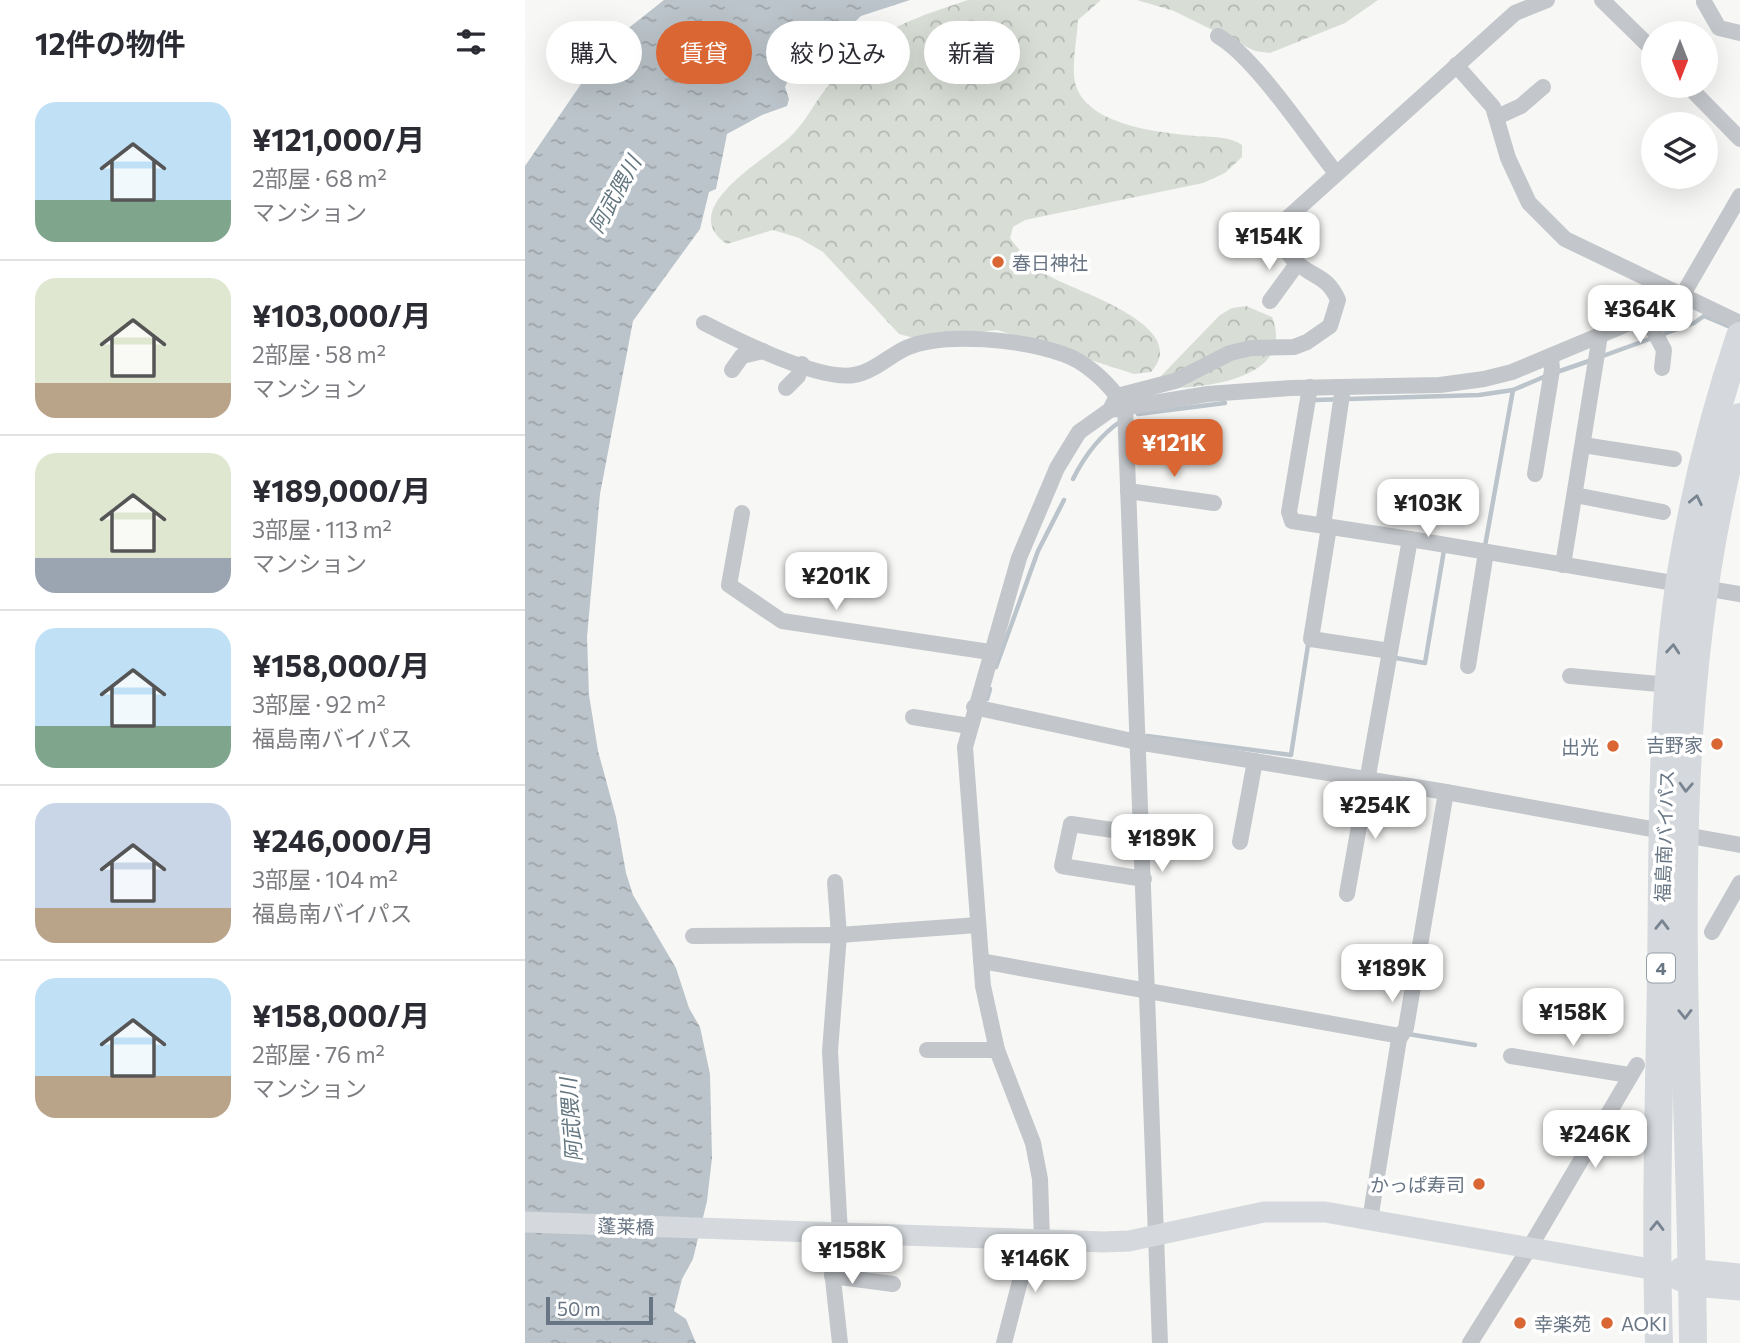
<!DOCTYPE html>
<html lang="ja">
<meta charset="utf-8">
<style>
:root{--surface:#fff;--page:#f2f2f3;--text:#2b2b33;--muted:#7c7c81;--line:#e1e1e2;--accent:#d96633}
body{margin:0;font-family:Commissioner,"Noto Sans JP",sans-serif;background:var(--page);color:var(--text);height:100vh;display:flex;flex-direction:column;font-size:26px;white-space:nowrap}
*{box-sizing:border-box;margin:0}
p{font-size:23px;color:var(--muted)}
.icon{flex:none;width:38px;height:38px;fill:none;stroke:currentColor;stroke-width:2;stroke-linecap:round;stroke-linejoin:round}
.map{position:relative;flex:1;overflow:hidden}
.side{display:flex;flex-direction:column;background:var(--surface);width:525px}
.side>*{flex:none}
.guide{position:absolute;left:21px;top:21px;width:665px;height:63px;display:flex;gap:14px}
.needle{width:46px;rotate:180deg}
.controls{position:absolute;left:1116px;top:21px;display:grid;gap:14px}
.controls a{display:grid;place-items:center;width:77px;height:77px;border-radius:50%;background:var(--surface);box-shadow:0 7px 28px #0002;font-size:35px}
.scale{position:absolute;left:21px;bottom:18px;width:107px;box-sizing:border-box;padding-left:7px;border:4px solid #687584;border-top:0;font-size:19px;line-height:24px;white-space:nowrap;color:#687584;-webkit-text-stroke:5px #fff;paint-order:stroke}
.price{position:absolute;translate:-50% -60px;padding:0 16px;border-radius:14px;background:#fff;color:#222;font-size:23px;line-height:46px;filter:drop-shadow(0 2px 4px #0008)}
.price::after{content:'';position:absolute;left:50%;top:42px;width:21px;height:16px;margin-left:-10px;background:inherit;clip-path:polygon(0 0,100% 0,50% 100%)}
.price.selected{background:var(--accent);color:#fff}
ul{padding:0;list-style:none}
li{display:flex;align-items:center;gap:21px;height:175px;padding:0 35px}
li+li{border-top:2px solid var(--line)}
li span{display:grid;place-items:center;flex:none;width:196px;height:140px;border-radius:21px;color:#555}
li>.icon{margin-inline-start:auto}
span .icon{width:84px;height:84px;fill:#fffc;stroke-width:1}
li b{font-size:30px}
h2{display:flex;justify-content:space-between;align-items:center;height:84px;padding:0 35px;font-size:30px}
.chip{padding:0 24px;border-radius:32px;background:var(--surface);box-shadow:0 7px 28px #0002;font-size:24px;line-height:63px}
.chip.selected{background:var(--accent);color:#fff}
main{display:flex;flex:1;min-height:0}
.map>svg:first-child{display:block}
</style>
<main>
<section class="side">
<h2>12件の物件<svg class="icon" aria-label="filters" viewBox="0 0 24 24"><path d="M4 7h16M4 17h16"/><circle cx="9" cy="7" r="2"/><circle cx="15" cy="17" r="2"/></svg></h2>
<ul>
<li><span style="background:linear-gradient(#bfe0f5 70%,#7fa58c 0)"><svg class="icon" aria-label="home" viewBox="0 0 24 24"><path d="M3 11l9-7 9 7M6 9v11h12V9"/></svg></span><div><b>¥121,000/月</b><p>2部屋 · 68 m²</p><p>マンション</p></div></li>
<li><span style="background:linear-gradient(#dfe7d0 75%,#b9a48a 0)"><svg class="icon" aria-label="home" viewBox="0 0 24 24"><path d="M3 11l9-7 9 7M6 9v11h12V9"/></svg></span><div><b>¥103,000/月</b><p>2部屋 · 58 m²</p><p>マンション</p></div></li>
<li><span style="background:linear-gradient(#dfe7d0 75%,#9aa5b1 0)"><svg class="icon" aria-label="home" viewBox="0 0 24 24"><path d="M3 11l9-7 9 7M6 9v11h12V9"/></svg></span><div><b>¥189,000/月</b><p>3部屋 · 113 m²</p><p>マンション</p></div></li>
<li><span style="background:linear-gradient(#bfe0f5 70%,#7fa58c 0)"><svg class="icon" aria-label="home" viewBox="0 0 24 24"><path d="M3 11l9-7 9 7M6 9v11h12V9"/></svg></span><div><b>¥158,000/月</b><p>3部屋 · 92 m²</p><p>福島南バイパス</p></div></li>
<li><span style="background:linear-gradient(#c9d6e8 75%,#b9a48a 0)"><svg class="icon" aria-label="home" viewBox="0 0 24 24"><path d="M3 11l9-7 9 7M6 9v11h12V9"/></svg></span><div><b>¥246,000/月</b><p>3部屋 · 104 m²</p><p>福島南バイパス</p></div></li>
<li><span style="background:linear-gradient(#bfe0f5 70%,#b9a48a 0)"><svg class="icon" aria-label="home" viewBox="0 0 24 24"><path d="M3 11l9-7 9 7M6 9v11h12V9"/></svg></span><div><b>¥158,000/月</b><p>2部屋 · 76 m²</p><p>マンション</p></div></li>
</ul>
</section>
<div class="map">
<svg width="1215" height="1343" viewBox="0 0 1215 1343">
<defs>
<pattern id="forest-crowns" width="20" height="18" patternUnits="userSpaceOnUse" patternTransform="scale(1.75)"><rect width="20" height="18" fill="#d8ded6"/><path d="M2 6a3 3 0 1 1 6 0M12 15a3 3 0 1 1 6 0" fill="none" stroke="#b3b9b3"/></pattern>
<pattern id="water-ripples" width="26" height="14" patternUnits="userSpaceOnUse" patternTransform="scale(1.75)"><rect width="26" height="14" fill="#bbc4ca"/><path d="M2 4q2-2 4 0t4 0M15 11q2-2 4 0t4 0" fill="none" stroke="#9ca4aa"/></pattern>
</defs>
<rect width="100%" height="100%" fill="#f7f7f5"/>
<!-- forest -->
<g fill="url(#forest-crowns)">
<path d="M 443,0 L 576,0 L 553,20 C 552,38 548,57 549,75 C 552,125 632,132 670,136 C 685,137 705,136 717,145 L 717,157 L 700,173 L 678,183 L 500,220 L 488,227 L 485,238 C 495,252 510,267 524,276 C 552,292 668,326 626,372 L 609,374 L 472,330 L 393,339 L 374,334 L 298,252 L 274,238 L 248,230 L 202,244 C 149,209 242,159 265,137 C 281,122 290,101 304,85 C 316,71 331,56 346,44 C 372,22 411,11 443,0 Z"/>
<polygon points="612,0 853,0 820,23 745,53 730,51 649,11"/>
<path d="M 721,306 L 747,317 C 770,375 690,387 649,388 L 635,377 L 695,315 L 707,308 Z"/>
</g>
<!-- water -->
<polygon fill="url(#water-ripples)" points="139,0 385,0 336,16 284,66 265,76 260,87 264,99 262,106 237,115 202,134 191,189 184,192 175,229 108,321 75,494 62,637 64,695 73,751 91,817 101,873 108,895 151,968 164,1008 175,1027 185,1074 187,1158 182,1201 168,1259 157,1279 149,1311 161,1319 171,1343 0,1343 0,166 69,65 101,30"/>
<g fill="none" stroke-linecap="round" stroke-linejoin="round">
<!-- stream -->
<g stroke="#bbc4ca" stroke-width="4.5">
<polyline points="1075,357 1169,323 1179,316 1210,329"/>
<polyline points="1032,372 1067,360"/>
<polyline points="790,400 954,395 988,390 1021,376"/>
<polyline points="613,414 700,403"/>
<path d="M 548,479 C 560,455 574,436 596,421"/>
<polyline points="960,546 988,390"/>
<polyline points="871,658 900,663 919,550"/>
<polyline points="471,667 513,551 539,500"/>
<polyline points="462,699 465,689"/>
<polyline points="622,736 766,755 783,645 787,645"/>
<polyline points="883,1034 950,1045"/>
</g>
<!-- street -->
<g stroke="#c3c6ca" stroke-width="16">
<polyline points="1077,0 1129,51"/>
<polyline points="1179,2 1194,28 1215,33"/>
<path d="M 693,36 C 730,57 783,138 811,173"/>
<polyline points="931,65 968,107 983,158 1004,203 1040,239 1215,323"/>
<polyline points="1163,86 1215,139"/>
<polyline points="972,117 996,106 1018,87"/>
<polyline points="745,301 772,264"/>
<polyline points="1121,316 1139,350 1137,368"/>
<path d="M 179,323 C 212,340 293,381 329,375 C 348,372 364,356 381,348 C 420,331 498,340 538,354 C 559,361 579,379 592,396"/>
<polyline points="207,370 217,356 238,351"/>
<polyline points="785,387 764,512 767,521 885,539 822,894"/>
<polyline points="261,388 273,376 277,364"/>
<polyline points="600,406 635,1343"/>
<path d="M 585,410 L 592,396 L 650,381 L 705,353 L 726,348 L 769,347 L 782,342 L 805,326 L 813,300 C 802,275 788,278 771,262 C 762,254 756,244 750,234 L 756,224 L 990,13 L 1022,0"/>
<polyline points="1058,445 1149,459"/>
<polyline points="1010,474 1027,370 1026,356"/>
<polyline points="603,491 689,503"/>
<polyline points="1050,495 1138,512"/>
<polyline points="217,513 204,585 257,621 465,652"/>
<polyline points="798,526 818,387"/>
<polyline points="804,527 786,639 865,651"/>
<polyline points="885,539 1215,594"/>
<polyline points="1038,565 1075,335"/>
<polyline points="943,666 961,552"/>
<polyline points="1045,676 1145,685"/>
<polyline points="449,707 612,742 921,792 1215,845"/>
<polyline points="388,717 444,726"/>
<polyline points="616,834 546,824 537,866 619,879"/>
<polyline points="715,842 730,761"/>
<polyline points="310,882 314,935 453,925"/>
<polyline points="1187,932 1215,883"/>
<polyline points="168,936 314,935 305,1051 315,1234"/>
<polyline points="456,961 875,1036"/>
<polyline points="402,1050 472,1050"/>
<polyline points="986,1056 1104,1075"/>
<polyline points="845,1220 874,1039 881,1028 921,792"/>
<polyline points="303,1234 315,1343"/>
<polyline points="517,1240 515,1179 508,1143 472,1050 458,986 440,747 494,558 532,468 554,432 585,410 683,394 766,388 915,385 959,379 987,372 1140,308 1157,296 1215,196"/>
<polyline points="307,1276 368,1284"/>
<polyline points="479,1343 500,1262 502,1240"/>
<polyline points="945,1343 1005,1247 1112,1065"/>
</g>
<!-- secondary -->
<g stroke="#d5d8dc" stroke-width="21">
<polyline points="0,1222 579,1242 604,1241 739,1212 800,1212 1131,1270 1168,1286 1215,1290"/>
<polyline points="1155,1268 1215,1274"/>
</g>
<!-- highway -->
<g stroke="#d5d8dc" stroke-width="28">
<path d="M 1134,1343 C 1130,1222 1134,1100 1136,978 C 1138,842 1135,702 1157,567 C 1170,490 1190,410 1215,336"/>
<path d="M 1168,1343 C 1165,1032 1131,721 1215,417"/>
</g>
</g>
<!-- one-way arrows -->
<defs><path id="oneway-chevron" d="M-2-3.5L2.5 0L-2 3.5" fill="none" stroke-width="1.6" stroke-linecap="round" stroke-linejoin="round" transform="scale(1.75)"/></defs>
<g stroke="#788491">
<use href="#oneway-chevron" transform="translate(1171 500) rotate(-78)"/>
<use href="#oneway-chevron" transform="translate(1148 649) rotate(-85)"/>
<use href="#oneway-chevron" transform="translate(1161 787) rotate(93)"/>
<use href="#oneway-chevron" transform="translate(1137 925) rotate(-89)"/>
<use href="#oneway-chevron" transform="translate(1160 1014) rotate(89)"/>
<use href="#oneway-chevron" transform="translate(1132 1226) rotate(-89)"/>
</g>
<!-- markers -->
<g fill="#d96633" stroke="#fff" stroke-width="2.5">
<circle cx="473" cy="262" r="7"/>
<circle cx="1192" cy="744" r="7"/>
<circle cx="1088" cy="746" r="7"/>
<circle cx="954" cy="1184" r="7"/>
<circle cx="995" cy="1323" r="7"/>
<circle cx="1082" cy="1323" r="7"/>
</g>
<g text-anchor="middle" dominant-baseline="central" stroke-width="7" stroke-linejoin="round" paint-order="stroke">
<!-- shield labels -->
<rect fill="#fff" stroke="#959ea9" stroke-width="2" x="1122" y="953.5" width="28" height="29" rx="5"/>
<g font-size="18" font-weight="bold" fill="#687584">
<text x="1136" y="968">4</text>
</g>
<!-- poi labels -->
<g font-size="19" fill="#687584" stroke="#fff" text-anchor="start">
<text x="487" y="262">春日神社</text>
<text x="1178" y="744" text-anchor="end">吉野家</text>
<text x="1074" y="746" text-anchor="end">出光</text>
<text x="940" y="1184" text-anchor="end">かっぱ寿司</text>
<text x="1009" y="1323">幸楽苑</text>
<text x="1096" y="1323">AOKI</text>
</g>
<!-- street labels -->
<g font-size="19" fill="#687584" stroke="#fff">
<text transform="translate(1139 836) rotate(-88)">福島南バイパス</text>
<text transform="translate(101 1226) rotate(2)">蓬莱橋</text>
</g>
<!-- water labels -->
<g font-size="21" font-style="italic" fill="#63767f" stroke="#fff">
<text transform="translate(89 194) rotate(-61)">阿武隈川</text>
<text transform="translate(45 1120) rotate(-94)">阿武隈川</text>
</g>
</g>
</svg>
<div class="controls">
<a><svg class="needle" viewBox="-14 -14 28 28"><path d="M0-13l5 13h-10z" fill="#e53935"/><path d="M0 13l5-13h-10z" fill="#7c7c81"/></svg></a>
<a><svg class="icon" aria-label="layers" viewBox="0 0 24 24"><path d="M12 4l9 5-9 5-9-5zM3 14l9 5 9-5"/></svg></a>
</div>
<div class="scale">50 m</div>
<b class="price" style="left:744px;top:272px">¥154K</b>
<b class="price" style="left:1115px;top:345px">¥364K</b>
<b class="price selected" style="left:649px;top:479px">¥121K</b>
<b class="price" style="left:903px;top:539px">¥103K</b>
<b class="price" style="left:311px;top:612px">¥201K</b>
<b class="price" style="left:850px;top:841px">¥254K</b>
<b class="price" style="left:637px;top:874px">¥189K</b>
<b class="price" style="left:867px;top:1004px">¥189K</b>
<b class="price" style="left:1048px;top:1048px">¥158K</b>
<b class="price" style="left:1070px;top:1170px">¥246K</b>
<b class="price" style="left:327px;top:1286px">¥158K</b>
<b class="price" style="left:510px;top:1294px">¥146K</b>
<div class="guide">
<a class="chip">購入</a>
<a class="chip selected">賃貸</a>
<a class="chip">絞り込み</a>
<a class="chip">新着</a>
</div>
</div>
</main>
